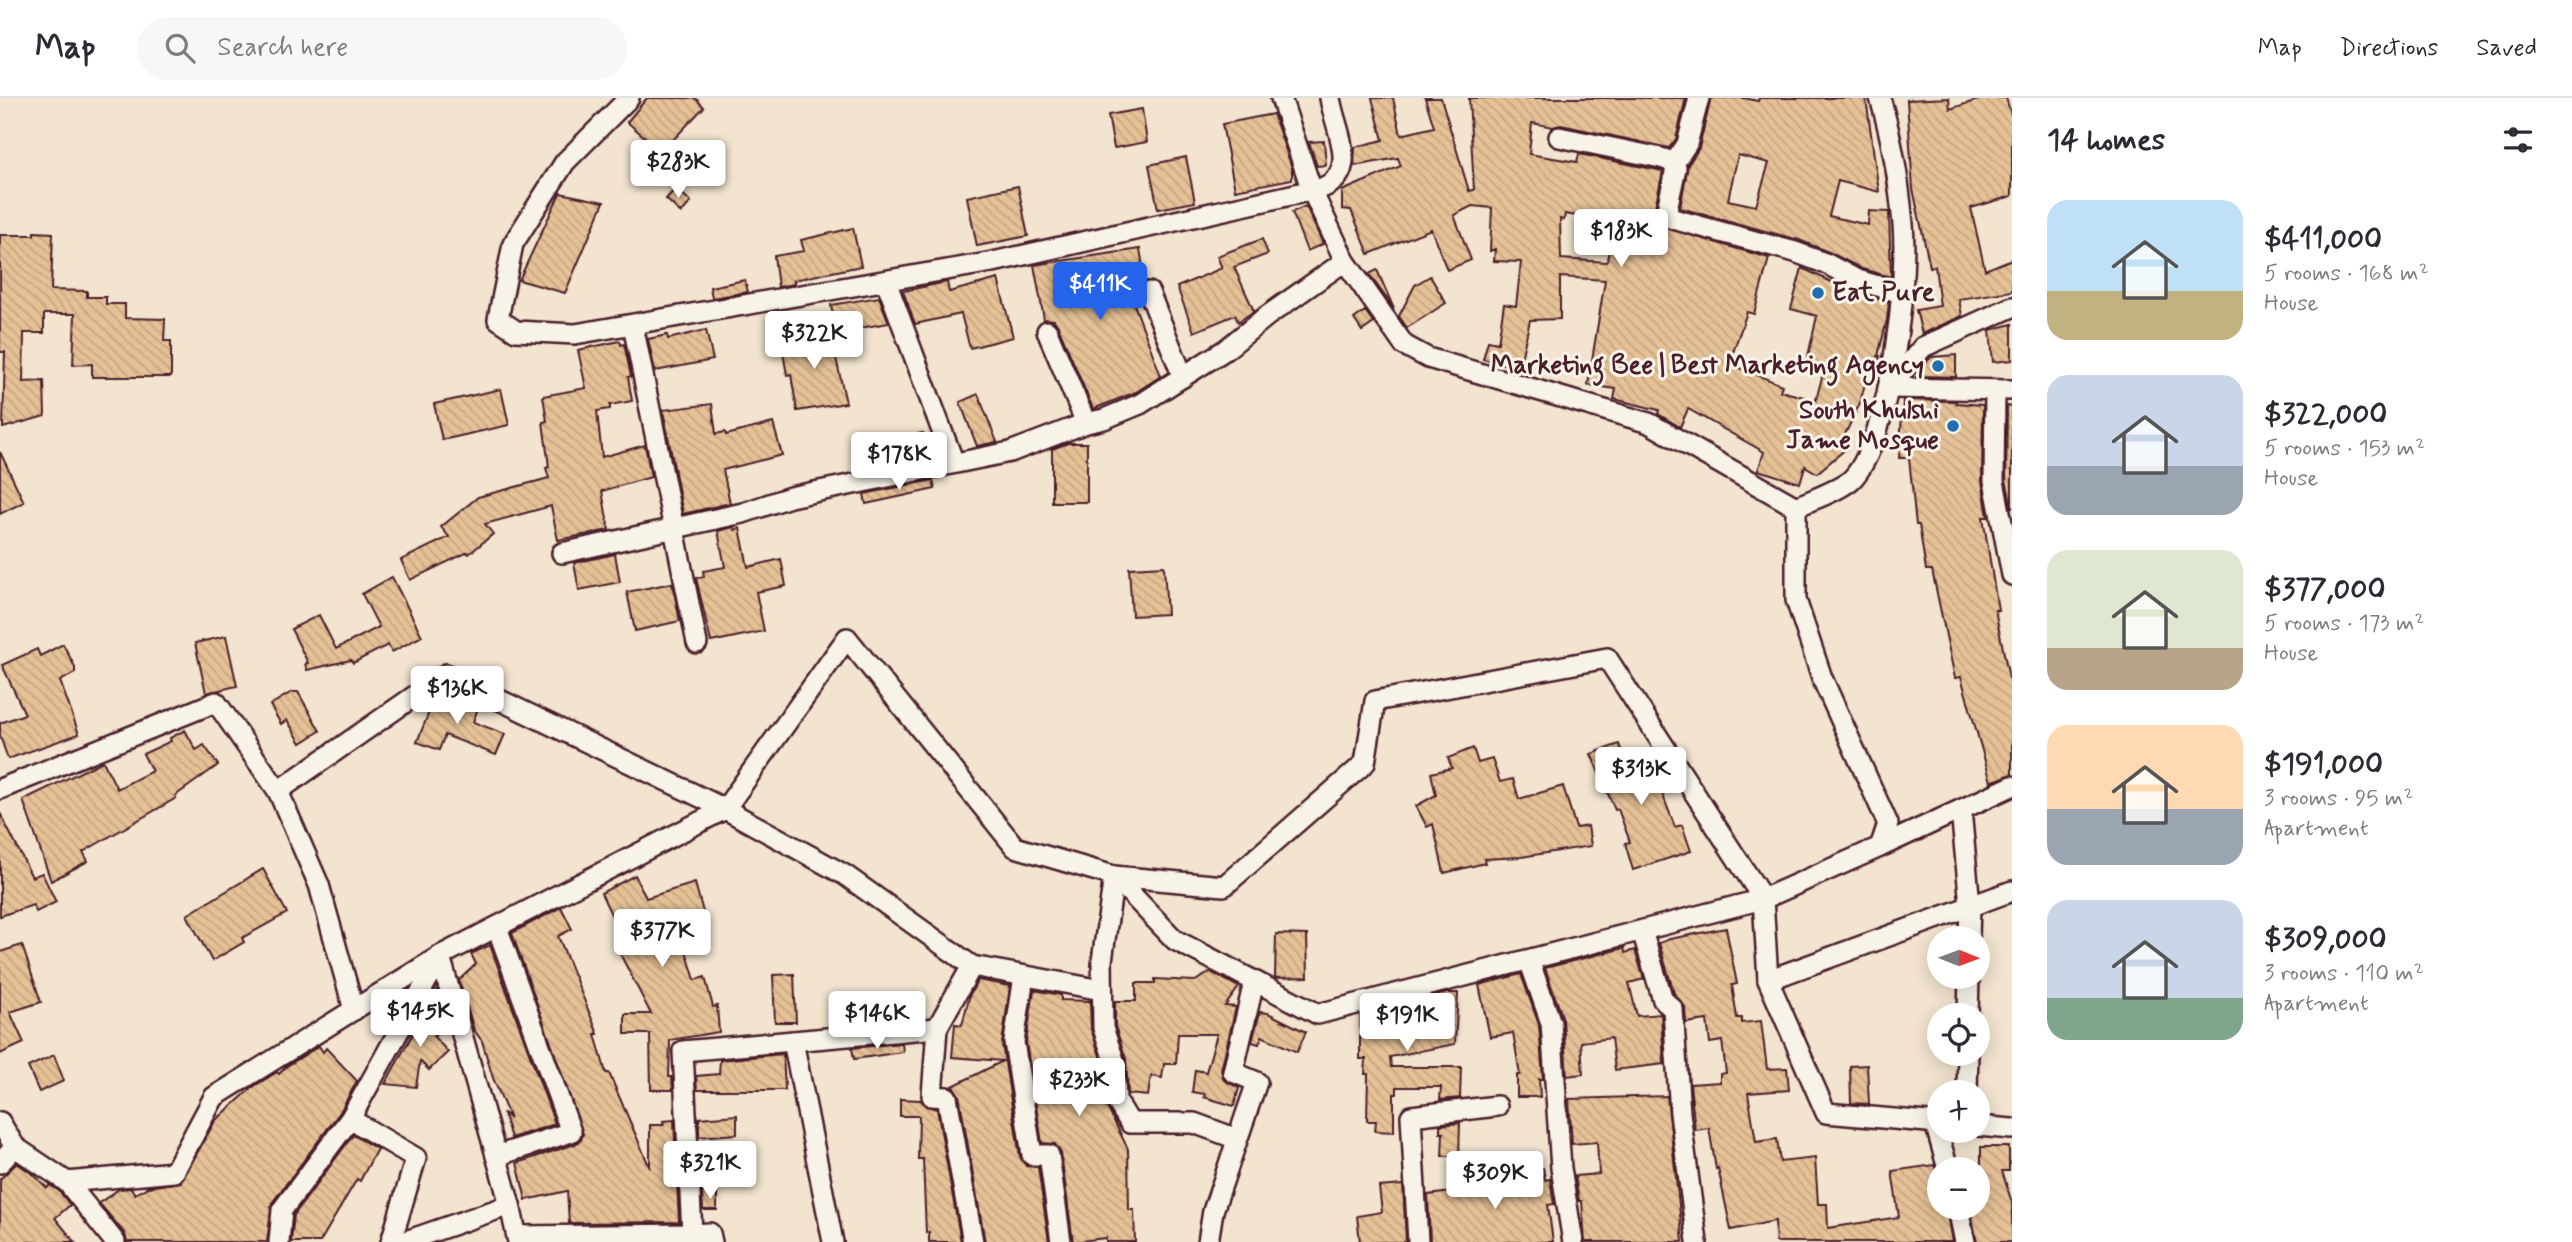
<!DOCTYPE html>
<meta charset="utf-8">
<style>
:root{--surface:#fff;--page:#f7f7f7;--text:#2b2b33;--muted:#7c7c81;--line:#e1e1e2;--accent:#2563eb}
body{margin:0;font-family:Mynerve,sans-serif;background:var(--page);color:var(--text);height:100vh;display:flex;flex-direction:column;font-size:26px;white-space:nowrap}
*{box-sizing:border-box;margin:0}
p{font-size:23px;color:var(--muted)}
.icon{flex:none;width:38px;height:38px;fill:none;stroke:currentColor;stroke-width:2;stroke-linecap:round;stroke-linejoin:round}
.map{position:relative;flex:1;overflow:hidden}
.drawer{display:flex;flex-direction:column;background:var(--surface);width:560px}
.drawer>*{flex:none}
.needle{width:46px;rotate:91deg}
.buttons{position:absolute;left:1927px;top:828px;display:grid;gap:14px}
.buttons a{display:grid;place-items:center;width:63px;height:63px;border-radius:50%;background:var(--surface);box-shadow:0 4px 18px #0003;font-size:35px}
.price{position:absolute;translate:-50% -60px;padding:0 16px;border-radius:7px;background:#fff;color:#222;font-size:23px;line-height:46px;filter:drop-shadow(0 2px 4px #0008)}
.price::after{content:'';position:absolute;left:50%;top:42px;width:21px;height:16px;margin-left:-10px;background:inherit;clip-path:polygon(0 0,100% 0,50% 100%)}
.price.on{background:var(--accent);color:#fff}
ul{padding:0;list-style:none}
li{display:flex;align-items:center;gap:21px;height:175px;padding:0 35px}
li span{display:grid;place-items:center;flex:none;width:196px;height:140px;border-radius:21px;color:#555}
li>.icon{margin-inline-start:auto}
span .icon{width:84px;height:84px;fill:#fffc;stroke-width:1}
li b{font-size:30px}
h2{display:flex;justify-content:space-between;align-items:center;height:84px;padding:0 35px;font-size:30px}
header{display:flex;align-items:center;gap:42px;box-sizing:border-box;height:98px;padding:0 35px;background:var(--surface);border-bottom:2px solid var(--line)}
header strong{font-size:33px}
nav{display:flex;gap:38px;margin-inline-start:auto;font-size:24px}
.search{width:490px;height:63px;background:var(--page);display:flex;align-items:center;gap:18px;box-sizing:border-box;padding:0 24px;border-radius:38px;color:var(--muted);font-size:26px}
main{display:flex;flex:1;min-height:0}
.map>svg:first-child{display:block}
</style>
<header>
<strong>Map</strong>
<div class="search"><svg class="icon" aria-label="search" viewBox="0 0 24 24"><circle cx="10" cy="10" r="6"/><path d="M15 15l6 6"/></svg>Search here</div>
<nav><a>Map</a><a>Directions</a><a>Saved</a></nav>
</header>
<main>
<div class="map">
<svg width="2012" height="1144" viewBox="0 0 2012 1144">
<defs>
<pattern id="building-back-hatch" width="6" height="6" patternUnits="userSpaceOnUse" patternTransform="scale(1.75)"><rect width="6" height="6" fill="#e5c196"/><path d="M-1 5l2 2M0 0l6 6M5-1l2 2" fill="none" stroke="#c6a581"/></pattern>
</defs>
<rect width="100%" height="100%" fill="#f2e4cf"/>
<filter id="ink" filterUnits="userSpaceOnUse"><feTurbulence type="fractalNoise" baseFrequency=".0143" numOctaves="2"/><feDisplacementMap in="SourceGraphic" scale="14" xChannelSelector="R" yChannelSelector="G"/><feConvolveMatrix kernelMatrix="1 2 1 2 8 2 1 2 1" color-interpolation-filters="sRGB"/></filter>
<g filter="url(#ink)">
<!-- building -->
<g fill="url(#building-back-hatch)" stroke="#4a1f2b" stroke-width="2" fill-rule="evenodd">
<polygon points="647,0 695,0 704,9 671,44 679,52 669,62 671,64 657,84 635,67 638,64 633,60 647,41 627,24"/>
<path d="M 1372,0 L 1393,0 L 1401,37 L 1434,29 L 1425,0 L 1441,0 L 1469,93 L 1474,92 L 1469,0 L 1686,0 L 1676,41 L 1669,50 L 1561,27 L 1553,29 L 1532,25 L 1529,56 L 1577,64 L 1579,56 L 1663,73 L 1655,109 L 1662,129 L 1769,160 L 1754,216 L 1747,214 L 1729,266 L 1782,287 L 1780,293 L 1816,302 L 1824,272 L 1806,267 L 1817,218 L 1791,211 L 1802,170 L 1853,194 L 1889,204 L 1887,222 L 1878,258 L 1880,258 L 1872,284 L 1866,282 L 1860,305 L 1840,347 L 1847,350 L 1817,375 L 1805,368 L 1800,385 L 1758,372 L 1764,354 L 1688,311 L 1680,329 L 1658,316 L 1659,312 L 1614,301 L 1616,291 L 1588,287 L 1605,182 L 1560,179 L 1560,221 L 1530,222 L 1519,270 L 1483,261 L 1488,243 L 1498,245 L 1504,206 L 1516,208 L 1521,164 L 1494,163 L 1495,151 L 1490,153 L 1492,110 L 1472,108 L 1454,117 L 1471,162 L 1447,172 L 1431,131 L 1369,156 L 1351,112 L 1342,111 L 1342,93 L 1401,68 L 1398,60 L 1354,68 L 1355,49 L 1383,42 ZM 1565,116 L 1613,124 L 1607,164 L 1561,161 L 1560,121 L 1564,122 Z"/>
<path d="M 1711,0 L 1744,0 L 1758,3 L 1759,0 L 1866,0 L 1879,94 L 1838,83 L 1829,118 L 1868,127 L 1869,113 L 1889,114 L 1891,179 L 1862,171 L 1831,155 L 1799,142 L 1680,110 L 1688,67 L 1699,50 ZM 1738,57 L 1769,65 L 1756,108 L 1728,102 Z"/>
<polygon points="1949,0 1950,11 1984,0 2006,0 2012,19 2012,98 1971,110 1985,172 2012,161 2012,193 1959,201 1962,218 1922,236 1916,212 1940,208 1935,168 1930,169 1913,91 1907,2"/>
<polygon points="1142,11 1147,44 1114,50 1108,17"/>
<polygon points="1273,16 1292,70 1292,81 1235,92 1222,26"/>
<polygon points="1324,43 1326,67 1317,68 1309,44"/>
<polygon points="1186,59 1195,104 1158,111 1149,67"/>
<polygon points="1018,88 1028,138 977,148 967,99"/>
<polygon points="676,90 691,104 681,115 666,101"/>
<polygon points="560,95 604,104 565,195 519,182"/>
<polygon points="1306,108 1323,146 1307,153 1292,114"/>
<polygon points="853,130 861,168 794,182 794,186 778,189 774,158 804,153 801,142"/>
<polygon points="34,134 53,135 51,192 87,193 87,199 106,199 106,206 125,206 125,220 165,221 164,243 171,243 171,279 92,279 92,266 73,267 75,216 44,216 44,235 24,235 23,284 44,283 45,318 3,330 5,254 0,254 0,137 34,137"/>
<polygon points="1262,141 1268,156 1234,169 1254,213 1238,224 1235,217 1194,234 1177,189 1222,170 1217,158"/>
<polygon points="1140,151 1145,182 1138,189 1128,190 1161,278 1136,294 1093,311 1058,228 1054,222 1044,221 1034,167"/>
<polygon points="1377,172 1394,211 1369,176"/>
<polygon points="1430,178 1446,205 1407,230 1399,218 1415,187"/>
<polygon points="998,181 1013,239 970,250 961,216 915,226 903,193 947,184 949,194"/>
<polygon points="745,182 748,194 712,200 710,189"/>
<polygon points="879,199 889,225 836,234 831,207"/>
<polygon points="1365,213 1374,225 1362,233 1354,221"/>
<polygon points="2012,226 2012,262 1993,264 1990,232"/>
<polygon points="706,232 713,262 655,273 648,241 667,237 668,241"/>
<polygon points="830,233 846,305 797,313 791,276 787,277 781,243"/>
<polygon points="620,243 621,247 624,246 631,278 628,279 632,303 610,307 610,311 597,313 602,359 645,347 651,379 602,393 609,432 558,442 551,408 485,426 493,436 469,456 468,454 410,482 401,462 449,439 441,429 478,399 549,380 546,370 549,369 543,324 547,323 543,298 586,290 578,252"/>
<polygon points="1956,257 1956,279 1920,278 1920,271 1931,259"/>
<polygon points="501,291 509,327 442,342 434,306"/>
<polygon points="978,296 997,344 977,348 960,304"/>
<polygon points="1903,302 1956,303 1956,305 1983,307 1982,383 1988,419 1983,419 1998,512 1995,512 2009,580 2012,579 2012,676 1991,684 1961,579 1955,580 1932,472 1926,472 1919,427 1916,427 1909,360 1899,360"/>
<polygon points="712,306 716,336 725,334 726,337 773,325 782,357 723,372 730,405 683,416 663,312"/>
<polygon points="2007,308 2012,309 2012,410 2006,382"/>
<polygon points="923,335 928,358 859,372 854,349"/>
<polygon points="1068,345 1087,345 1087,404 1052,404 1052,351"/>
<polygon points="0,354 24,404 0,416"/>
<polygon points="933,382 935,391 866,406 864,396"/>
<polygon points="734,429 735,432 740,430 748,469 781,461 786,488 756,494 764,533 711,544 696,480 704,479 703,473 725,469 718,433"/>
<polygon points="615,456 620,484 579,492 574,465"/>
<polygon points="1164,468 1167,516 1132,518 1129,470"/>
<polygon points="392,479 422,538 392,554 388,547 353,565 351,562 307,572 305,566 308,565 291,531 319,517 336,551 379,529 362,496"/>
<polygon points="672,485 680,523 635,533 627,494"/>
<polygon points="226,538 237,588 206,595 195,545"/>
<polygon points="63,546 75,569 75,575 60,583 79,636 8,661 0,638 0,625 25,616 2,567 37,551 40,558"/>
<polygon points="292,594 298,594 320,633 301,645 287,622 281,626 270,607"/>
<polygon points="440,595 478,610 473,624 505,636 496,657 445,637 439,652 417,644 435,599"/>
<polygon points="185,632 196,652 204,647 218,667 175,698 176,700 83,754 88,763 51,783 23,702 103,663 117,691 152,673 143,656 171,643 170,640"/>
<polygon points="1619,646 1626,665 1646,656 1657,681 1667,675 1675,688 1662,695 1675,729 1682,727 1691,753 1633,772 1625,745 1630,744 1618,711 1615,712 1591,656"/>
<polygon points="1473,650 1478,665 1492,661 1500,684 1513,681 1519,701 1563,688 1576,730 1588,728 1591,748 1521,759 1484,761 1485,765 1444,775 1433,726 1427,729 1416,708 1436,697 1431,675 1452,670 1448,660"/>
<polygon points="0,715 32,779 42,775 56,804 36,814 33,807 0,818"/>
<polygon points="263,771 287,815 242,840 244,844 212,863 187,817"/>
<polygon points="635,777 646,800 695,785 706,825 680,833 695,882 705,879 713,909 717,908 719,934 670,942 669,979 672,979 673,992 651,992 650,936 625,936 625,916 651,916 615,846 622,840 601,795"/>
<polygon points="561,809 572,831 558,838 598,936 595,936 606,975 609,975 650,1070 650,1027 664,1027 663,1023 674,1022 679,1124 569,1125 567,1093 526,1102 517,1065 575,1046 581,1042 583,1036 512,835"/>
<polygon points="1726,830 1737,886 1732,887 1737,920 1742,920 1742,925 1761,923 1767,971 1787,970 1789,992 1748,995 1756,1044 1777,1041 1780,1064 1815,1060 1818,1106 1827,1106 1828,1130 1899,1119 1892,1073 1934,1067 1939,1080 1939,1110 1946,1110 1952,1144 1776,1144 1775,1123 1731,1132 1718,1070 1716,1071 1709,1030 1695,1032 1690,986 1720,984 1720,976 1726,975 1722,943 1710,945 1707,922 1686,925 1685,909 1674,895 1659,845 1670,841"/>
<polygon points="1276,836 1307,837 1308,879 1275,880"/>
<polygon points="22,847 41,904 10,914 24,945 0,956 0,854"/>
<polygon points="490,847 555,1026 511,1040 503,1014 510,1021 493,980 482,943 474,932 459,882 476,866 471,856"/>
<polygon points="1624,850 1625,855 1635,852 1644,881 1629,885 1637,918 1661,916 1664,966 1615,972 1611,940 1581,944 1583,976 1567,978 1563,921 1545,870"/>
<polygon points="1211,874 1239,889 1225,908 1236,909 1221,972 1224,982 1239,990 1234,1008 1204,999 1205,996 1192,994 1195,972 1206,974 1217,936 1178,936 1176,966 1164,966 1162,980 1151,978 1148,998 1128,996 1126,961 1115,928 1115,903 1136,903 1136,885 1155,885 1155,881 1195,883"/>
<polygon points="794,876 796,924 775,924 773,877"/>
<polygon points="1521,876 1539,927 1543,981 1539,981 1540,999 1517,999 1517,977 1520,977 1513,935 1490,939 1479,887"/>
<polygon points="978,882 1010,888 1002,946 1020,1059 1026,1068 1038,1069 1049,1144 985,1144 959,997 953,988 1003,963 952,959 955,926 962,927 970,896"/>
<polygon points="437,892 443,913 431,929 438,933 434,939 448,954 429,972 420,963 416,989 385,986"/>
<polygon points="1034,892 1061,897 1061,902 1090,903 1091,931 1102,964 1104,1003 1128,1051 1129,1112 1134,1112 1135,1144 1106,1144 1106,1140 1073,1144 1061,1055 1055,1046 1042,1045 1026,944"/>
<polygon points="1447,895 1458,895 1455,946 1390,959 1391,969 1461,969 1460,1000 1440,1002 1441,989 1397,989 1397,996 1394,996 1394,1034 1375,1033 1376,1023 1367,1023 1368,976 1365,976 1366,961 1360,961 1360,918 1370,915 1384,927 1384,911"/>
<polygon points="1260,914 1268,915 1306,934 1297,954 1262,938 1259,946 1252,944"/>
<polygon points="902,945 903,954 854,961 852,950"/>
<polygon points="319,948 323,954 326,950 357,983 340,1014 272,1105 267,1144 127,1144 125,1136 99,1105 119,1091 131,1090 135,1096 148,1089 181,1084 215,1023 253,989 277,974 279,976 287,968"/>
<polygon points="783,956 785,992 697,992 696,978 719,976 720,962"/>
<polygon points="54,957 64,983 39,994 28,969"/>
<polygon points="1867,967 1869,1006 1851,1005 1850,968"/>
<polygon points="1667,998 1683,1144 1585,1144 1582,1103 1579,1103 1575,1078 1599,1076 1597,1044 1572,1046 1569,1001"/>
<polygon points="900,1001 921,1002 926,1008 937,1011 961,1144 929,1144 929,1134 926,1135 923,1061 918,1061 919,1018 900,1018"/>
<polygon points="737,1017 737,1036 699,1039 699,1020"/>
<polygon points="1460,1025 1459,1058 1442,1058 1443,1035 1440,1035 1440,1027"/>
<polygon points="353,1037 377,1051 360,1083 357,1081 320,1144 291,1144 294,1117"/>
<polygon points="1981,1049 2009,1049 2009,1073 2002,1073 2012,1105 2012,1144 1977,1144 1970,1110 1978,1110 1978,1080 1981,1078"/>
<polygon points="17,1065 34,1077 47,1090 50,1087 59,1093 70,1107 55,1120 75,1144 0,1144 0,1081"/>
<polygon points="1543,1070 1545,1082 1550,1081 1554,1106 1548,1107 1553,1144 1430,1144 1428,1097 1493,1089 1491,1079"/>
<polygon points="1403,1087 1406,1144 1360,1144 1357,1118 1382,1114 1379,1089"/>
<polygon points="702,1094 717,1094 717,1112 703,1112"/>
</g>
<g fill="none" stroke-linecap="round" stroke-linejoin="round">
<defs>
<g id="street">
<path d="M 629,0 L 565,64 L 513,146 L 498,221 L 516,233 L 575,236 L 993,164 L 1322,90 C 1361,74 1335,32 1330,0"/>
<polyline points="1281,0 1312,93 1345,163 1404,247 1428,260 1649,325 1796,409"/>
<path d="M 1880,0 C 1892,40 1899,84 1903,126 C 1908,184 1891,337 1853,380 C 1843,391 1811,402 1796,409 L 1796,502 L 1822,580 L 1888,726 L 1880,749 L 1763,801 L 1768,882 L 1826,1015 L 1939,1025"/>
<polyline points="1559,39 1661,60 1670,63 1676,70 1667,111 1670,120 1673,121 1795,154 1827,166 1857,182 1902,195"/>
<polyline points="1674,65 1687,46 1699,0"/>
<polyline points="886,183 954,365"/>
<polyline points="1149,194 1183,279"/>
<polyline points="633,227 697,545"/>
<polyline points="1047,233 1086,325"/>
<polyline points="1889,289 1923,249 2012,209"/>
<polyline points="1888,290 2012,292"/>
<polyline points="1995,292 1994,383 2012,477"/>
<polyline points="562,455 743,415 790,399 1010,354 1086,325 1104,321 1140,306 1225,252 1267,218 1345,163"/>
<polyline points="0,691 216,604 278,693 446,576 725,711 845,777 972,868 1102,892"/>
<polyline points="278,693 319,787 354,912"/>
<polyline points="1961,712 1970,807 1969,840"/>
<polyline points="1880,749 2012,688"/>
<polyline points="1114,778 1102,863 1103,930 1114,962 1116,1002 1130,1025 1194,1025 1237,1041"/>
<polyline points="1642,833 1663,902 1673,911 1680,1015 1697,1144"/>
<polyline points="440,858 510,1107 518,1144"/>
<polyline points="1529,862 1551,925 1561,1070 1573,1144"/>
<polyline points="1024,878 1014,944 1032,1057 1049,1057 1061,1144"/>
<polyline points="1768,882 2012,793"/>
<polyline points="1968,917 1969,878"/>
<polyline points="937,930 932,998 947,999 973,1144"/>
<polyline points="793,943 833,1144"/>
<polyline points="1967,994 1968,956"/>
<polyline points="350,1021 416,1060 391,1144"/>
<polyline points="0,1024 15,1049 67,1084 115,1144"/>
<polyline points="1935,1025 1948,1071"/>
<polyline points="1978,1028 2012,1031"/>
<polyline points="496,1058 571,1034 497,829"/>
<polyline points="0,1065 15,1049"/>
<polyline points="67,1084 174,1074 214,999 440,858 725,711 847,540 1015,749 1114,778 1224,788 1365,665 1375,603 1607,560 1763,801 1318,916 1175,842 1114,778"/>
<polyline points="1958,1110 1965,1144"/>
<polyline points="517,1138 692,1136"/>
<polyline points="279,1144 282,1112 350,1021 440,859"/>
<polyline points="403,1144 510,1107"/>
<polyline points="712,1144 710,1135 692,1136 683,953 937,930 972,868"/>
<polyline points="1208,1144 1213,1113 1257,984 1233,974 1254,884"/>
<polyline points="1418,1144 1411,1018 1497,1008"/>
</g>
</defs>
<!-- street casing -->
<use href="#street" stroke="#4a1f2b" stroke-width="24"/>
<!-- street -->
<use href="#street" stroke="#f7f3e8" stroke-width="19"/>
</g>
</g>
<!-- markers -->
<g fill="#1f6fb2" stroke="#f7f3e8" stroke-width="2.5">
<circle cx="1818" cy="195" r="7"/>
<circle cx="1938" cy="268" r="7"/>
<circle cx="1953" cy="328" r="7"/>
</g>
<g text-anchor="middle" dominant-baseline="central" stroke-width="6" stroke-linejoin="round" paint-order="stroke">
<!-- poi labels -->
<g font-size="26" font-weight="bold" fill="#4a1f2b" stroke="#f7f3e8" text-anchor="end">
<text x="1832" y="195" text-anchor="start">Eat Pure</text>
<text x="1924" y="268">Marketing Bee | Best Marketing Agency</text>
<text x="1939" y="313">South Khulshi<tspan x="1939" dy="30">Jame Mosque</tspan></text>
</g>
</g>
</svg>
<div class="buttons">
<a><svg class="needle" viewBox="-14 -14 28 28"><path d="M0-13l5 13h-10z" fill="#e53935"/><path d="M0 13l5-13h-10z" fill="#7c7c81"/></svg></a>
<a><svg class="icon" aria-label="locate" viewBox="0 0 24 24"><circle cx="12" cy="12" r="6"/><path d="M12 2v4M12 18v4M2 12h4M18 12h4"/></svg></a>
<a>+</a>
<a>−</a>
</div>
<b class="price" style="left:678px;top:102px">$283K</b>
<b class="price" style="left:1621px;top:171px">$183K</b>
<b class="price on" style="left:1100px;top:224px">$411K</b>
<b class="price" style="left:814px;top:273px">$322K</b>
<b class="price" style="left:899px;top:394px">$178K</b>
<b class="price" style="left:457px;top:628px">$136K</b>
<b class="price" style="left:1641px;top:709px">$313K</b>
<b class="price" style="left:662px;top:871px">$377K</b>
<b class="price" style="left:420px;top:951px">$145K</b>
<b class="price" style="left:877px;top:953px">$146K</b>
<b class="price" style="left:1407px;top:955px">$191K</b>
<b class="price" style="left:1079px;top:1020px">$233K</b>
<b class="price" style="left:710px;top:1103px">$321K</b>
<b class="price" style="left:1495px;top:1113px">$309K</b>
</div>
<section class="drawer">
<h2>14 homes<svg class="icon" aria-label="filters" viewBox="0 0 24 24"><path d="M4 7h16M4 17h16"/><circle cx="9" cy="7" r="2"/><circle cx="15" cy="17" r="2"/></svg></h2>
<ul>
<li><span style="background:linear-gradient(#bfe0f5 65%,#c2b280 0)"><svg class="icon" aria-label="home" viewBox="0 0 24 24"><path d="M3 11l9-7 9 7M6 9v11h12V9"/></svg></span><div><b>$411,000</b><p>5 rooms · 168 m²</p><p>House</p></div></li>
<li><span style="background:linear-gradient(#c9d6e8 65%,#9aa5b1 0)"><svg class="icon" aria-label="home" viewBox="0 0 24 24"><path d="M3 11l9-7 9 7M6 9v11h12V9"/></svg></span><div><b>$322,000</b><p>5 rooms · 153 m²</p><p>House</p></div></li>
<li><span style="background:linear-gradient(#dfe7d0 70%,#b9a48a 0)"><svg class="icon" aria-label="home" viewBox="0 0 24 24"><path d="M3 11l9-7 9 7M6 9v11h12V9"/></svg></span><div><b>$377,000</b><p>5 rooms · 173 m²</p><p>House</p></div></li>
<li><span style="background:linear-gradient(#ffd9b3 60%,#9aa5b1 0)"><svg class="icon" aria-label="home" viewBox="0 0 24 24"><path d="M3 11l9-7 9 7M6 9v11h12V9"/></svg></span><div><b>$191,000</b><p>3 rooms · 95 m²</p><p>Apartment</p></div></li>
<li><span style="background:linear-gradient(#c9d6e8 70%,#7fa58c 0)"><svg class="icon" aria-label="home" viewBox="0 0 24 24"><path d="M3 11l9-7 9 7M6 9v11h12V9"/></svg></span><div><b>$309,000</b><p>3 rooms · 110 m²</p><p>Apartment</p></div></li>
</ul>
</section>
</main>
